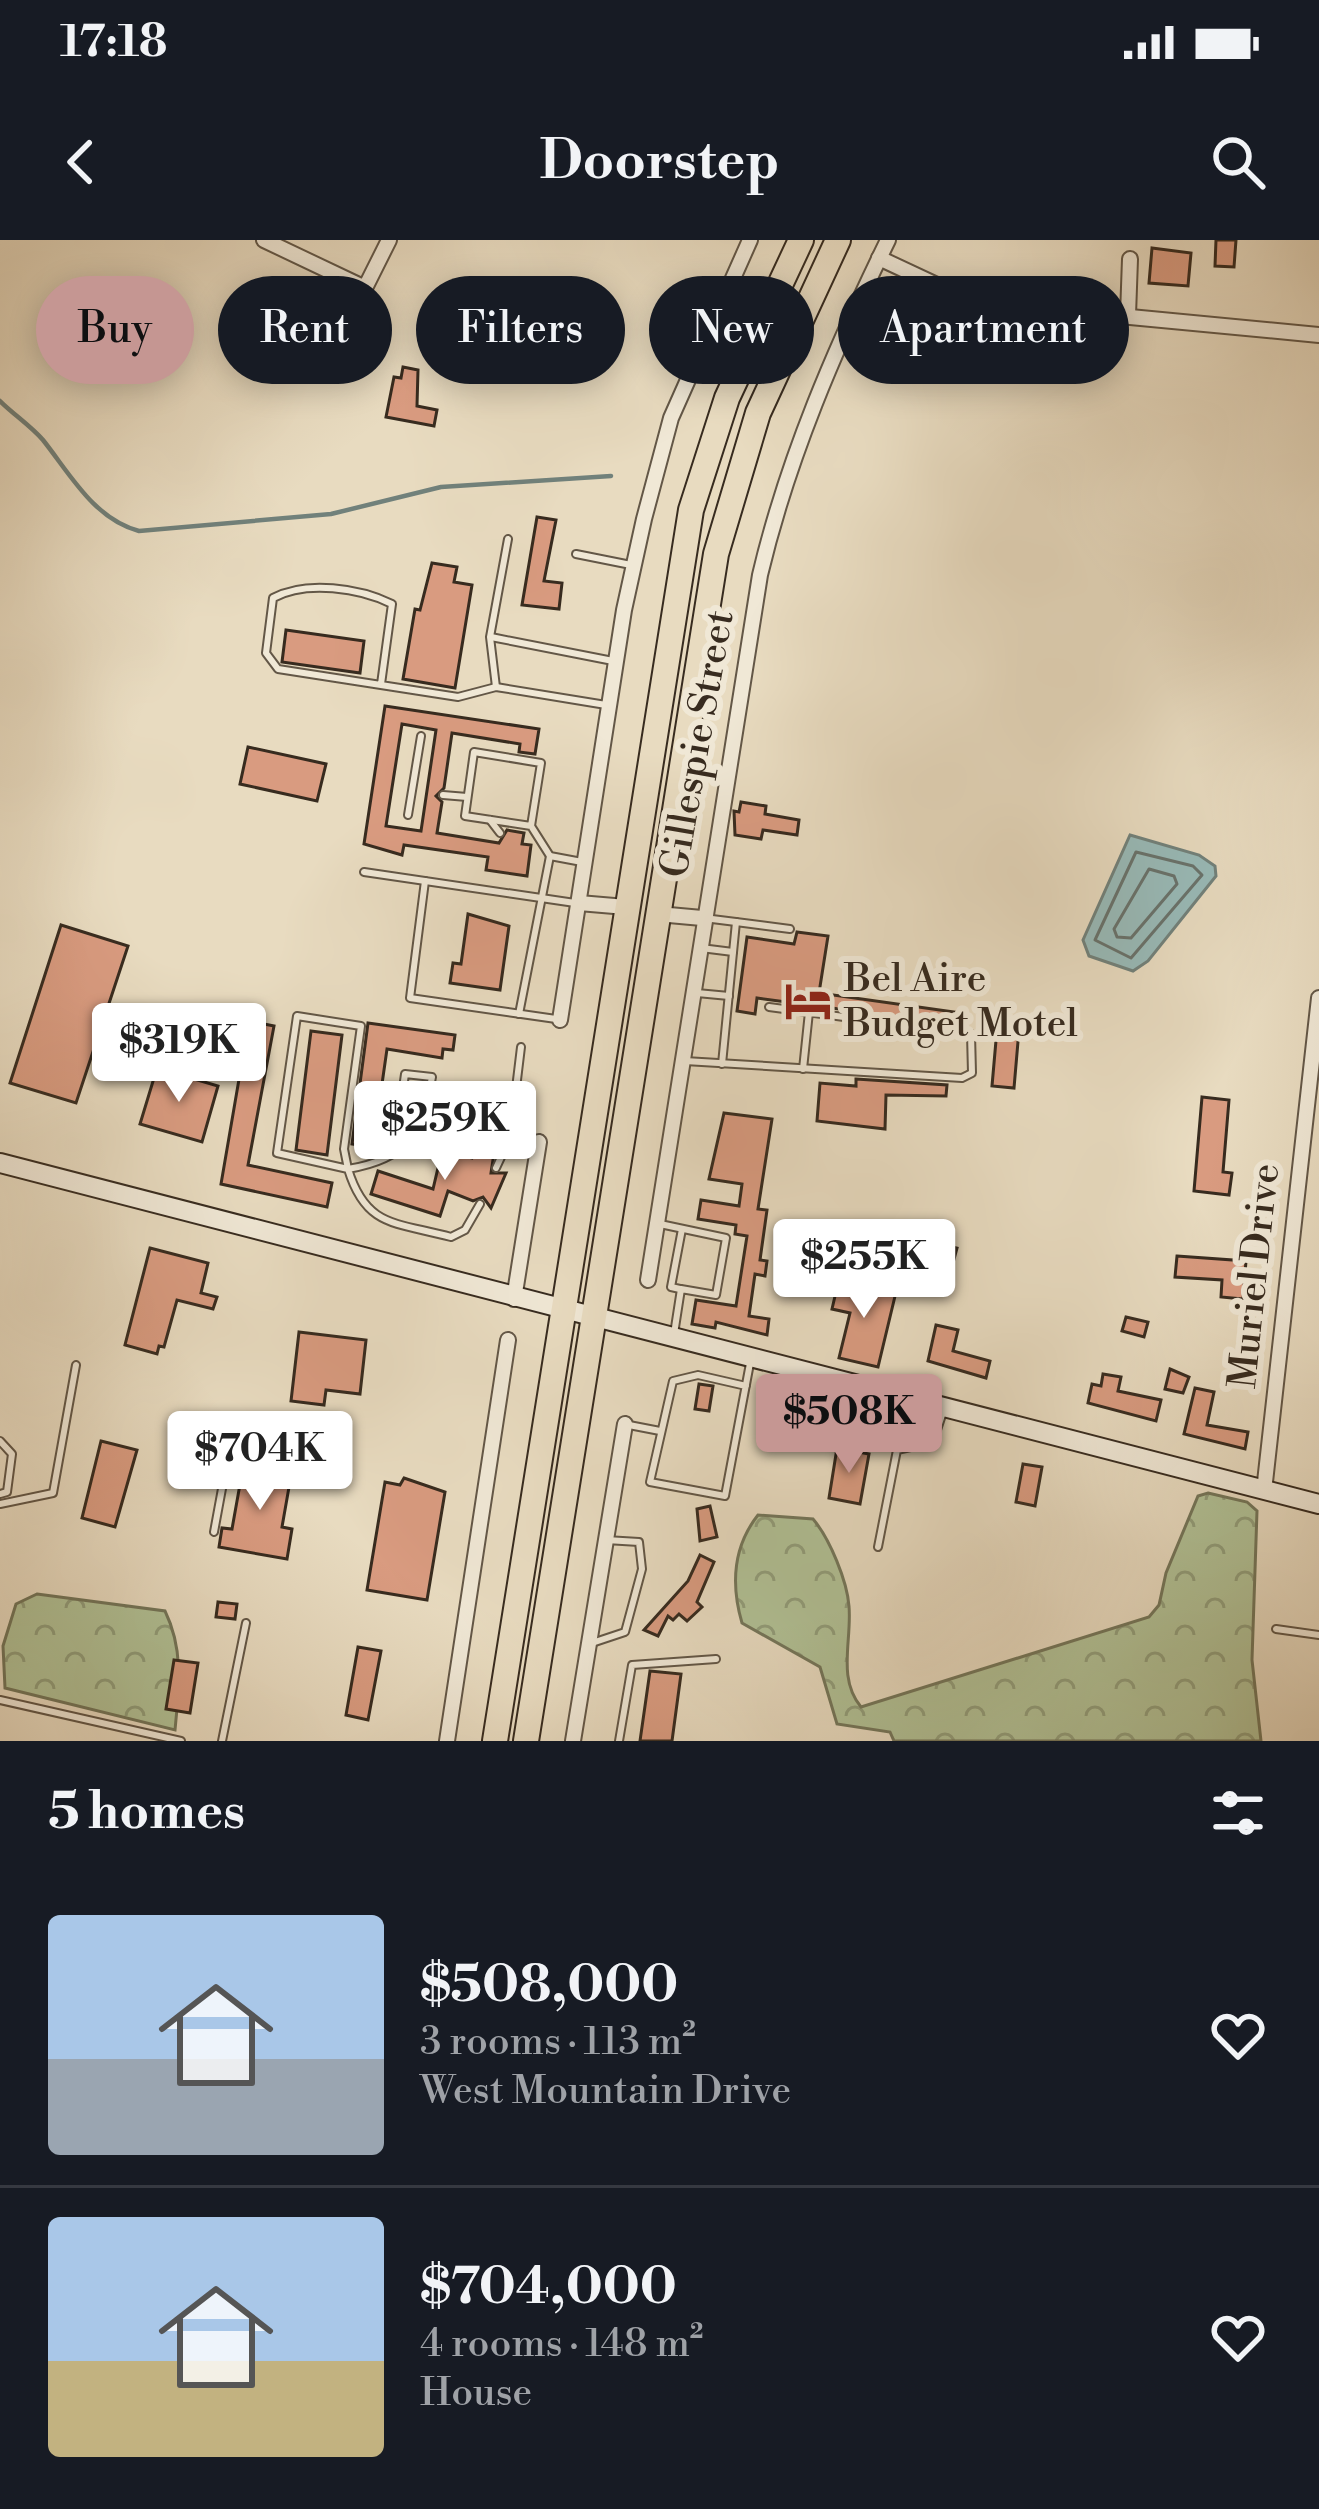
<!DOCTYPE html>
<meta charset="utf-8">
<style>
:root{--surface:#171b24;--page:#20242c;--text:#f1f3f6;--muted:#9ea1a6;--line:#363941;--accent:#c59692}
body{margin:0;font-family:"Libre Bodoni",serif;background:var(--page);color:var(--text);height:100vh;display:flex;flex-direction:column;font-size:45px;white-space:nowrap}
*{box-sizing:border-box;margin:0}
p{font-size:39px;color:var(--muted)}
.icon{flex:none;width:66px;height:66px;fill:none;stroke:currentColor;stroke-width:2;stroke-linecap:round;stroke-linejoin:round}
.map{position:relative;height:1501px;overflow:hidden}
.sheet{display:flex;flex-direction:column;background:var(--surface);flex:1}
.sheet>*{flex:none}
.top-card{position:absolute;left:36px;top:36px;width:1248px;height:108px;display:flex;gap:24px}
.price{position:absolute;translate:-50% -102px;padding:0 27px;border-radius:12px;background:#fff;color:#222;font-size:39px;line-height:78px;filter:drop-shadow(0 3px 6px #0008)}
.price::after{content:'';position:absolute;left:50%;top:72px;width:36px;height:27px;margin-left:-18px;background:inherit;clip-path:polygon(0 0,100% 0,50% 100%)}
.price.on{background:var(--accent);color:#111}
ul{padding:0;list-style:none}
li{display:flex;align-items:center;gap:36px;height:300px;padding:0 48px}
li+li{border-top:3px solid var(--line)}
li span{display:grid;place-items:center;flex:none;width:336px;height:240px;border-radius:12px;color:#555}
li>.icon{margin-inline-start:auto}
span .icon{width:144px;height:144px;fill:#fffc;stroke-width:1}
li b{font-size:51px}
h2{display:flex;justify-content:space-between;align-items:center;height:144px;padding:0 48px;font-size:51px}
.pill{padding:0 42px;border-radius:54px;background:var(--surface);box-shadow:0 6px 30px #0003;font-size:42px;line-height:108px}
.pill.on{background:var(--accent);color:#111}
.status{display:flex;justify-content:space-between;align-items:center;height:84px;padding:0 60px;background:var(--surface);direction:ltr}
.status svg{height:33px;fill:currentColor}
header{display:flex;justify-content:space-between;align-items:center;height:156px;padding:0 48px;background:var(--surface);font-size:54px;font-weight:700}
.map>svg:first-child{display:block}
</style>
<div class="status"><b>17:18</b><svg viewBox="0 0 49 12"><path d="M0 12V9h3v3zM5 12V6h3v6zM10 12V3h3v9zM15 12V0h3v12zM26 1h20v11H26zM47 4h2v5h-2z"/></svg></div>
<header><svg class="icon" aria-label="back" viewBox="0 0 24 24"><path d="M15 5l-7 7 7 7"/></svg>Doorstep<svg class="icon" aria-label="search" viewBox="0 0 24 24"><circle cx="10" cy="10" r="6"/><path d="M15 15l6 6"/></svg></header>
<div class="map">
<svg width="1319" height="1501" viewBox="0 0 1319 1501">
<defs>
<pattern id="forest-crowns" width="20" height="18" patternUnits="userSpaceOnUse" patternTransform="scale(3)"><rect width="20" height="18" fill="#b1c196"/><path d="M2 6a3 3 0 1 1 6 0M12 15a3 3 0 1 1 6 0" fill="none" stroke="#919d7a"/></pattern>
</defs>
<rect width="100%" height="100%" fill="#e8dbc0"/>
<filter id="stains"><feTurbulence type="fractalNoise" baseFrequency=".00167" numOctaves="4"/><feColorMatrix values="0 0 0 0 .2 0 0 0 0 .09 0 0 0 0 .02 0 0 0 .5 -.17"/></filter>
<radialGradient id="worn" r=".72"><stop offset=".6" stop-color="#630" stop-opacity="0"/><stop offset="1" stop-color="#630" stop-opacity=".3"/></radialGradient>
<!-- forest -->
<g fill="url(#forest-crowns)" stroke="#74765a" stroke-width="3">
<path d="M 1208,1253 L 1247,1262 L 1257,1271 L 1252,1420 L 1261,1501 L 894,1501 L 890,1492 L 837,1484 L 820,1427 L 742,1383 C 731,1345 732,1308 758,1275 L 813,1279 C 830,1299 847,1341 849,1366 C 852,1401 837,1438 861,1467 L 1149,1377 L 1159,1365 L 1166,1333 L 1198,1256 Z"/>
<path d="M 37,1354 L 165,1371 C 184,1410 179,1448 175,1490 L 5,1448 L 3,1406 L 16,1364 Z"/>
</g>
<!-- water -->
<polygon fill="#98bab8" stroke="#71817b" stroke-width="3" points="1130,595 1199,615 1215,626 1216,636 1148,721 1133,731 1089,716 1083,700"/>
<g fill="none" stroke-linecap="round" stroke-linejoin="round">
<!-- shore -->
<g stroke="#68726c" stroke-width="3">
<polygon points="1136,612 1193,626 1202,635 1131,718 1095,700"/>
<polygon points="1149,629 1174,636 1177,644 1131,698 1117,697 1114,689"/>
</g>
<!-- stream -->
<path stroke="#71817b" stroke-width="4.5" d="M 0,161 C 13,174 31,186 43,200 C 70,234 94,279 139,291 L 331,274 L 441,247 L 611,236"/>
</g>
<!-- building -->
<g fill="#d99b80" stroke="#372b1f" stroke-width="3" fill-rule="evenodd">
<polygon points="1216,0 1236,0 1234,27 1215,26"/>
<polygon points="1152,8 1191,13 1188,46 1149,43"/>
<polygon points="403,127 418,130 417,166 437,170 434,186 386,177 394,137 401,138"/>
<polygon points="537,277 556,280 544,341 562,343 559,369 522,365"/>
<polygon points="432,323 457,327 454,342 472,345 455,448 403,439 415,369 420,370"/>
<polygon points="286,390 364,401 360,433 282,422"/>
<path d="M 385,466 L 539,489 L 535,514 L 519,512 L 520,504 L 452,493 L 444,548 L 436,556 L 442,562 L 437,593 L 499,603 L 507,590 L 524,593 L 522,604 L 531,605 L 527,636 L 486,630 L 488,617 L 404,605 L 402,615 L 364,604 ZM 402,484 L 436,490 L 421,591 L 386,586 Z"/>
<polygon points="248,507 326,524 317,561 240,544"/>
<polygon points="741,562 766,566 765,574 799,580 797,595 763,590 761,599 735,595 734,571 739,572"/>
<polygon points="468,674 509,686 500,750 450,743 453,723 461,724"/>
<polygon points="61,685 128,706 76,863 10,843"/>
<polygon points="797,692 828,696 819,753 954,772 952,784 757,758 755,774 737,771 747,697 794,704"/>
<polygon points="249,781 274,786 248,925 332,943 327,967 221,944"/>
<polygon points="368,783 455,795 453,810 443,809 442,818 387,809 373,907 352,904"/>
<polygon points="997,789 1019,790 1014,848 992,846"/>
<polygon points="311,791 342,795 327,915 296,910"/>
<polygon points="157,828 218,846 202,902 140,884"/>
<polygon points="856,839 947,845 946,856 886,855 885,889 817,881 820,843 856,846"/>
<polygon points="1202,857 1229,860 1223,932 1232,933 1229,955 1194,951"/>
<polygon points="724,873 772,879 758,969 767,970 760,1020 767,1021 765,1036 755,1034 749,1076 769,1079 767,1095 716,1082 715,1088 692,1084 696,1060 736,1066 747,996 735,994 736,985 698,979 701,960 739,966 742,944 709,939"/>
<polygon points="477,906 494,913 491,933 506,933 491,968 483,957 473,961 448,951 440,976 371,954 378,931 433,949 442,911 472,918"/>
<polygon points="931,1002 957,1008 947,1045 922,1038"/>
<polygon points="150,1008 208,1023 201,1053 217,1057 213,1069 177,1060 164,1107 159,1106 157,1114 125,1105"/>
<polygon points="1177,1016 1246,1021 1243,1059 1221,1057 1222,1040 1175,1037"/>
<polygon points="839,1039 896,1052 878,1127 839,1118 850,1073 832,1069"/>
<polygon points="1126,1077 1148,1082 1144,1097 1122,1091"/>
<polygon points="936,1085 958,1090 953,1111 990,1121 986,1138 928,1121"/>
<polygon points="299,1092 366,1100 360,1154 326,1150 324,1165 291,1161"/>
<polygon points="1170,1129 1189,1137 1183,1153 1165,1149"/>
<polygon points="1103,1134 1121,1137 1118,1151 1161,1160 1156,1181 1088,1163 1092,1144 1101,1146"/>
<polygon points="699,1144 713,1146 709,1171 695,1169"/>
<polygon points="1195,1148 1214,1152 1207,1185 1248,1192 1245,1209 1184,1194"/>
<polygon points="101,1201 137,1210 115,1287 82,1278"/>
<polygon points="837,1208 869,1214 860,1264 829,1258"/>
<polygon points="244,1222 292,1230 282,1287 292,1289 287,1319 219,1307 222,1288 232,1289"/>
<polygon points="1023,1224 1042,1227 1035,1266 1016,1262"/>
<polygon points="404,1238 445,1252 427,1360 367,1350 385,1242 400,1245"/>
<polygon points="710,1266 717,1297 700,1301 697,1269"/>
<polygon points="700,1315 714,1322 697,1362 702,1367 687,1381 679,1374 673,1380 668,1376 658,1396 644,1390 688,1341"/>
<polygon points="218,1362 237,1364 235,1379 216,1377"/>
<polygon points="358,1407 381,1411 368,1480 346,1475"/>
<polygon points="174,1420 198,1423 190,1473 166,1469"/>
<polygon points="650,1431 681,1434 672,1501 640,1501"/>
</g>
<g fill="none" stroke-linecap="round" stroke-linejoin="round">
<defs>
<g id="lane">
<polyline points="576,314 631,325"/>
<polyline points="491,397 613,421"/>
<path d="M 381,444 L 392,364 C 360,348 306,340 273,358 L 266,413 L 278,429 L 458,457 L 496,447 L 606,465"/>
<polyline points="496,447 490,397 508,299"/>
<polyline points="443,555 467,557"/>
<polyline points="408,575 421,496"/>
<polyline points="490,580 500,593"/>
<polyline points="531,586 541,523 474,512 465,576 531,586 550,616 582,622"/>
<polyline points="364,632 575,663"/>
<polyline points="425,641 410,758 556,779"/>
<polyline points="704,678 736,682"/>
<polyline points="701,708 733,712"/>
<polyline points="697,753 729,756"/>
<polyline points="519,774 550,616"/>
<polyline points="685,821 962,838 972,833 971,794 769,767"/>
<polyline points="722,824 736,682 790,689"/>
<polyline points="803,829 809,772"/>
<polyline points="510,898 521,807"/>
<path d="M 394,912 L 405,834 L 432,837 C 422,894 408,919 348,929 L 344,909 L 361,786 L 297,776 L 277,913 L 348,929 C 366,988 396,982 451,997 L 465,990 L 480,964"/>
<polyline points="496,928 510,898 536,902"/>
<polyline points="660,984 726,998 716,1055 681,1049 674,1094"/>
<polyline points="680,1049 671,1047 682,989"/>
<polyline points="746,1146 698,1135 673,1141 650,1242 725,1256 751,1118"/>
<polyline points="629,1185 660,1191"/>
<polyline points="841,1187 890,1195 897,1210"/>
<polyline points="0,1201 12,1214 7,1252 0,1254"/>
<polyline points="0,1264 53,1253 76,1125"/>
<polyline points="214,1292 233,1189"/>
<polyline points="878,1307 897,1210 933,1202 944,1169"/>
<polyline points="1276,1389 1319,1395"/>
<polyline points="592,1403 625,1392 642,1329 639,1302 606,1300"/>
<polyline points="0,1460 181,1501"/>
<polyline points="222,1501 246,1383"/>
<polyline points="619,1501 632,1425 716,1419"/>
</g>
<g id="street">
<polyline points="264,0 365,48 389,0"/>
<polyline points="879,18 973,62 1319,95"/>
<polyline points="1128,75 1130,19"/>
<polyline points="579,663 626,667"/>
<polyline points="658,674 702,678"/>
<polyline points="560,780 624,370 644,279 671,178 750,0"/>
<path d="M 648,1040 L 760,335 C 788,217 835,109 888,0"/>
<polyline points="514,1059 539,902"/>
<polyline points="1264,1251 1319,758"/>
<polyline points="447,1501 508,1100"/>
<polyline points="573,1501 625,1184"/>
</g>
<polyline id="secondary" points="0,923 1319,1264"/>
<g id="highway">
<polyline points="495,1501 691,270 727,158 801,0"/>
<polyline points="526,1501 716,314 758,173 838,0"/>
</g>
</defs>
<!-- lane casing -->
<use href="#lane" stroke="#635747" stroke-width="10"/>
<!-- street casing -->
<use href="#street" stroke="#635747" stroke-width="18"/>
<!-- secondary casing -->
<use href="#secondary" stroke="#372b1f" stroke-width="22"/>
<!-- highway casing -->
<use href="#highway" stroke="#372b1f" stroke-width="28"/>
<!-- lane -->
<use href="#lane" stroke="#f0e8d6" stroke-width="6"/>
<!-- street -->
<use href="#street" stroke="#f0e8d6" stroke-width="14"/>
<!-- secondary -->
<use href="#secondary" stroke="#f0e8d6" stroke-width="18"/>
<!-- highway -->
<use href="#highway" stroke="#e8dbc0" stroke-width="24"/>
</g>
<!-- icons -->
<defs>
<symbol id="hotel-bare" viewBox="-9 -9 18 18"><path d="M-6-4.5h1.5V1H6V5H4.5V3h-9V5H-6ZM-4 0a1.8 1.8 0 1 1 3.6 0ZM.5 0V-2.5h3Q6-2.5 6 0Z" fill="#8f2418" stroke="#f0e8d6" stroke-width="2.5" paint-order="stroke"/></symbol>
</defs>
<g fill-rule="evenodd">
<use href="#hotel-bare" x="775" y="728" width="66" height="66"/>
</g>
<g text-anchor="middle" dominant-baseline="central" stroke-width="12" stroke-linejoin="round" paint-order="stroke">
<!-- street labels -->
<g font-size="39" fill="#372b1f" stroke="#f0e8d6">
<text transform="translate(698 504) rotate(-80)">Gillespie Street</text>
<text transform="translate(1255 1036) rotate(-84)">Muriel Drive</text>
</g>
<!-- poi labels -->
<g font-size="39" fill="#372b1f" stroke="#f0e8d6" text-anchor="start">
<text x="844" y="739">Bel Aire<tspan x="844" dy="45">Budget Motel</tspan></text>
</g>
</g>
<rect width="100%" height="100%" filter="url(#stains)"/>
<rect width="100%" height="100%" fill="url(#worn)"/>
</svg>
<b class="price" style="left:179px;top:865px">$319K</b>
<b class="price" style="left:445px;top:943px">$259K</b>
<b class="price" style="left:864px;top:1081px">$255K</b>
<b class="price on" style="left:849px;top:1236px">$508K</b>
<b class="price" style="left:260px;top:1273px">$704K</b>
<div class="top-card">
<a class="pill on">Buy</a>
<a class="pill">Rent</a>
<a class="pill">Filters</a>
<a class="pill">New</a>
<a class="pill">Apartment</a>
</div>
</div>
<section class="sheet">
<h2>5 homes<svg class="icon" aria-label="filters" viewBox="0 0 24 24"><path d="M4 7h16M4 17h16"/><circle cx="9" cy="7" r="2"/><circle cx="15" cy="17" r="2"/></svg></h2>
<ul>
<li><span style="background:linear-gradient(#a9c7e8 60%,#9aa5b1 0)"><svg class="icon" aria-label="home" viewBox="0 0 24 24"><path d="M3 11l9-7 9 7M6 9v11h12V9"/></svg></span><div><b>$508,000</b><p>3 rooms · 113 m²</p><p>West Mountain Drive</p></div><svg class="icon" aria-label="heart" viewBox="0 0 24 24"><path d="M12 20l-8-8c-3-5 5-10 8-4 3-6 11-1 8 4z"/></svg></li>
<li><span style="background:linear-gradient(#a9c7e8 60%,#c2b280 0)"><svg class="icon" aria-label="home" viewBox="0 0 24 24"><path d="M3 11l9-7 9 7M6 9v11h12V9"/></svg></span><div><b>$704,000</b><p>4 rooms · 148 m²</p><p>House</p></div><svg class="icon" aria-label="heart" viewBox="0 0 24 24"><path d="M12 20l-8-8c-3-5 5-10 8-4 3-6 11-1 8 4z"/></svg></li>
</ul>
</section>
